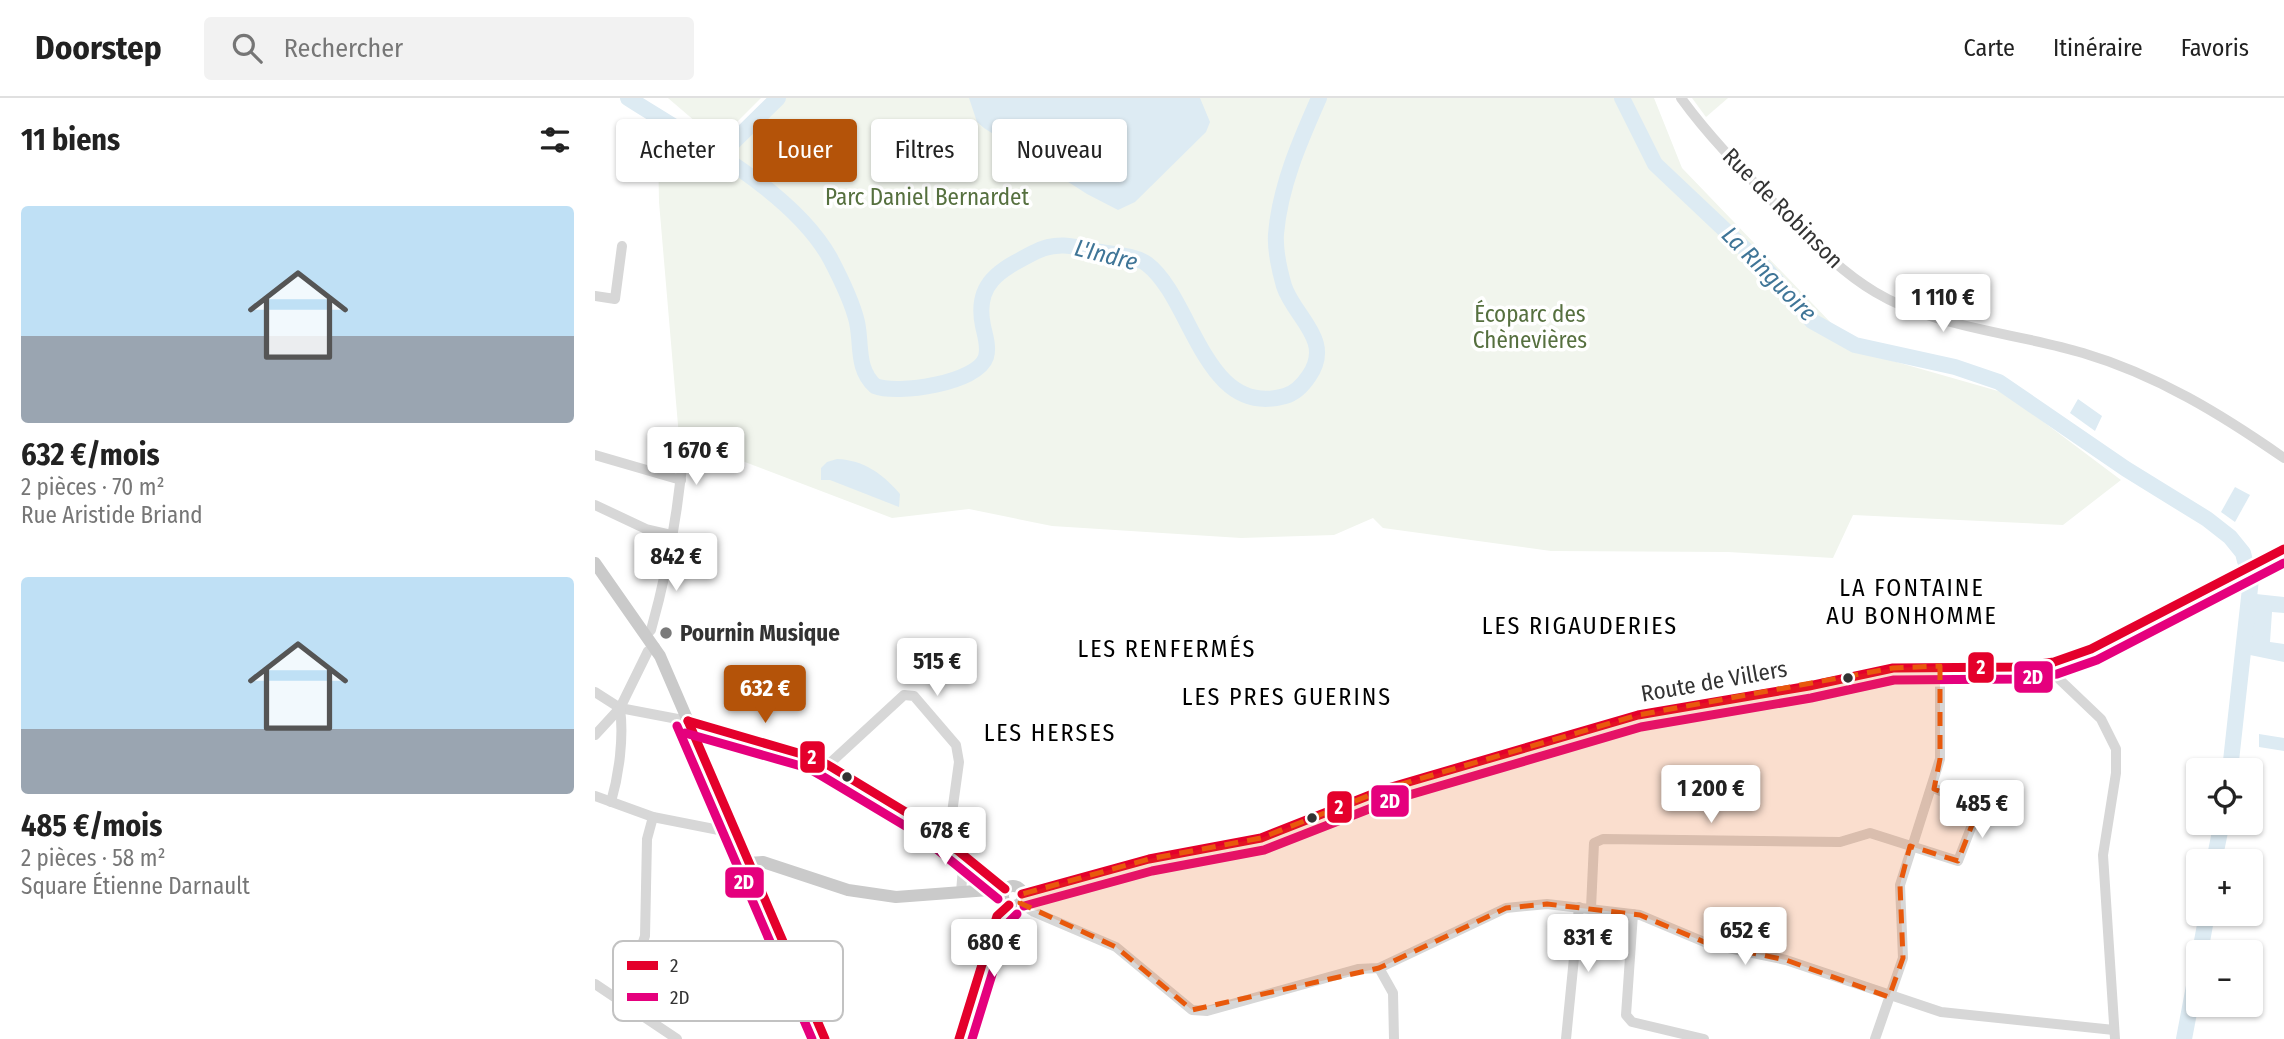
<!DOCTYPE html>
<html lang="fr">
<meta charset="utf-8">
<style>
:root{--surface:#fff;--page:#f2f2f2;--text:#222;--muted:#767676;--line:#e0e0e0;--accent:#b45309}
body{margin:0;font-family:"Fira Sans Condensed",sans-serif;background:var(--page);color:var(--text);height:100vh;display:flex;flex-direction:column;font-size:26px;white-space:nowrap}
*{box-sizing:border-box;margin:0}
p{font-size:23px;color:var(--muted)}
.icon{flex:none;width:38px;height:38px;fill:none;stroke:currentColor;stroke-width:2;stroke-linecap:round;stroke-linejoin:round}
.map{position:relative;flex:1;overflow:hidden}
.panel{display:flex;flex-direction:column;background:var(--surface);width:595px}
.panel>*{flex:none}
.top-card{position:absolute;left:21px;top:21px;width:665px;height:63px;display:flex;gap:14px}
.fabs{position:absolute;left:1591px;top:660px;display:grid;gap:14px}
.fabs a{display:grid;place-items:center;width:77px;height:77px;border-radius:7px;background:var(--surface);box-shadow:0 2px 5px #0004;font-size:35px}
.price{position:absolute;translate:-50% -60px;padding:0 16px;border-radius:7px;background:#fff;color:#222;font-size:23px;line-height:46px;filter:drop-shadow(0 2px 4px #0008)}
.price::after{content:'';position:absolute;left:50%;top:42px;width:21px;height:16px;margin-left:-10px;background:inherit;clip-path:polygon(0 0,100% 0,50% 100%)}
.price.active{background:var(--accent);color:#fff}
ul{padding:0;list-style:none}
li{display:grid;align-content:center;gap:14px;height:371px;padding:0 21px}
li span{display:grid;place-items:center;height:217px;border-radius:7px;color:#555}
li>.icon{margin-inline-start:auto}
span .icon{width:126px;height:126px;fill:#fffc;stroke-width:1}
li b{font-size:30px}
h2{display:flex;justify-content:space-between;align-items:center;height:84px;padding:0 21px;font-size:30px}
.tag{padding:0 24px;border-radius:7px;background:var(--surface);box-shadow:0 2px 5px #0004;font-size:24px;line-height:63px}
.tag.active{background:var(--accent);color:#fff}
header{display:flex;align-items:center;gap:42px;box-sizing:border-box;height:98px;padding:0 35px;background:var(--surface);border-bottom:2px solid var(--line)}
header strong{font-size:33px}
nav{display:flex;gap:38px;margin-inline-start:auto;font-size:24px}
.search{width:490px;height:63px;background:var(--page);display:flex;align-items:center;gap:18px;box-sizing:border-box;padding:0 24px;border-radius:7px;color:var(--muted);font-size:26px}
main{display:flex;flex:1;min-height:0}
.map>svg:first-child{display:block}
</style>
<header>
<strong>Doorstep</strong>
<div class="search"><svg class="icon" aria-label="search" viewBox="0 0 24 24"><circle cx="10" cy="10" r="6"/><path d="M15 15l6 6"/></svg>Rechercher</div>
<nav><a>Carte</a><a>Itinéraire</a><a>Favoris</a></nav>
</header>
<main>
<section class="panel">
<h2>11 biens<svg class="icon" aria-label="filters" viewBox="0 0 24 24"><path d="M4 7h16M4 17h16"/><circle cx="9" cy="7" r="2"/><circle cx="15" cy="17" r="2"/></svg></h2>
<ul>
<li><span style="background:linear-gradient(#bfe0f5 60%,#9aa5b1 0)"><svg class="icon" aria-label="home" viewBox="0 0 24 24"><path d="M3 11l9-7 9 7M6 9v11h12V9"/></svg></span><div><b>632 €/mois</b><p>2 pièces · 70 m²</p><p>Rue Aristide Briand</p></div></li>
<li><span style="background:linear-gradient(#bfe0f5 70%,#9aa5b1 0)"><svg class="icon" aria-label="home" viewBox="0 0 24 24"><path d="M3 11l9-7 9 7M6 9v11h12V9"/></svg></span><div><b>485 €/mois</b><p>2 pièces · 58 m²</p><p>Square Étienne Darnault</p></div></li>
</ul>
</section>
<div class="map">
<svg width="1689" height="941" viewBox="0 0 1689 941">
<rect width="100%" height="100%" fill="#fff"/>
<!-- green -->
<g fill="#f1f5ed">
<polygon points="73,0 166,0 133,33 101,24"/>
<polygon points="187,0 1059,0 1087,70 1263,253 1410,295 1526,382 1468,427 1258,417 1238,460 1133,454 956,453 788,430 778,420 739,437 646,440 457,428 374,411 297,420 84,339 64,104 63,49 144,48 162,23"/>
<polygon points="1097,0 1133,0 1111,19"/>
</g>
<!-- water -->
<g fill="#ddebf3">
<polygon points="374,0 605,0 615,24 611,34 540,104 523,112 492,96 389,30 382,24"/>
<polygon points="1483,301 1507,318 1500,333 1475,315"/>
<path d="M 242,361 C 269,362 288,376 305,396 L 304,409 L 235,382 L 226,382 L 226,370 L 232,364 Z"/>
<polygon points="1640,389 1655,397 1640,424 1626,414"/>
<polygon points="1661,496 1689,499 1689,515 1677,514 1675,544 1689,546 1689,564 1655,557"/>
<polygon points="1664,636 1689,640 1689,653 1664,649"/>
</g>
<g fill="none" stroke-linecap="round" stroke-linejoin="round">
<!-- river -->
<g stroke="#ddebf3" stroke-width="16">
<path d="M 33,0 C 98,42 197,92 235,160 C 245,179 257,203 262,224 C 267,248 261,270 280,288 C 302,297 383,285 391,259 C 394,249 390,237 388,228 C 379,185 405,172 440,154 C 461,143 479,148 501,153 C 516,156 540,157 552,166 C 598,201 609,321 690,298 C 701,295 708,287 714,278 C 739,242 699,219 689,188 C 685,174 680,151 681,136 C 685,88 705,43 724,0"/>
<polyline points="1027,0 1060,66 1170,170 1217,223 1260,247 1360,269 1404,284 1531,371 1612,421 1635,439 1648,455 1650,463"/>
<polyline points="124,58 183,0"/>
<polyline points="1635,672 1656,481 1655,472"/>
<polyline points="1619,763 1627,724"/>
<polyline points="1605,854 1612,816"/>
<polyline points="1589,941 1603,867"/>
</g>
<!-- minor -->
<g stroke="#d7d7d7" stroke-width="10">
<path d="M 1086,0 C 1115,40 1150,75 1185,111 C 1214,140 1244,173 1280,194 C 1339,230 1423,235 1488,255 C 1562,277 1626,316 1689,360"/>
<polyline points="0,198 20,201 27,148"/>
<polyline points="0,357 86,382"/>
<polyline points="0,407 51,431 77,437"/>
<path d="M 52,536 L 56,532 C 74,468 85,402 90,336"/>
<polyline points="1459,564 1463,580 1506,621 1521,651 1521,675 1508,757 1520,941"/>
<polyline points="0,594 25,610 93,623"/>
<polyline points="0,637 25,610 53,553 60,549"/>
<polyline points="233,667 309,597 319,598 361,647 364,664 353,744 368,770 366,794"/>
<polyline points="0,698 58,719 129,733 140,731"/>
<path d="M 16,704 C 24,676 29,640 25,610"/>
<polyline points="425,805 439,814 521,849 597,912 612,913 763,871 784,870 911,810 952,806 1045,817 1114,846 1191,862 1346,914 1519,932"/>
<polyline points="996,810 999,745 1008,741 1245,744 1275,735 1363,763 1384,709 1338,690"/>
<polyline points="1038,816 1031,917 1037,924 1109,941"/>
<polyline points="784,870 798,895 799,941"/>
<polyline points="0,886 82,941"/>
<polyline points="27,905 50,838 52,741 58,719"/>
<polyline points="364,941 402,818 414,807"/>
<polyline points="971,941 984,809"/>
<polyline points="1280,941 1308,860 1305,787 1345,661 1345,568"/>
</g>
<!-- major -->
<g stroke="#cacaca" stroke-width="12">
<polyline points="0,465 65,558 230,941"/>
<polyline points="93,623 217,659 233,667 329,725 383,772 410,791"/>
<polyline points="154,765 168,764 253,792 301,799 394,792 408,799"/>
<circle cx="418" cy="798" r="10"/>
<polyline points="427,796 446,793 554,761 666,740 793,690 1043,617 1214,588 1298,570 1424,569 1459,564 1496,551 1689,451"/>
</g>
<defs>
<g id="bus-1">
<polyline points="93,623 217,659 233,667 329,725 410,791"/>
<polyline points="93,623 230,941"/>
<polyline points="427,796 554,761 666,740 793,690 1043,617 1214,588 1298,570 1424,569 1459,564 1496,551 1689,451"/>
<polyline points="364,941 402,818 414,807"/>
</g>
<g id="bus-2">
<polyline points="82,628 217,941"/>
<polyline points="90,635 213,670 227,678 322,735 403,801"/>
<polyline points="429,808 557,773 669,752 797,702 1046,629 1216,600 1299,582 1424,581 1462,576 1502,562 1689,465"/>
<polyline points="377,941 413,825 422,816"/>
</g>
</defs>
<!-- bus-1 casing -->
<use href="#bus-1" stroke="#fff" stroke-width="14"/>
<!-- bus-2 casing -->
<use href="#bus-2" stroke="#fff" stroke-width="14"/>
<!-- bus-1 -->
<use href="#bus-1" stroke="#e4002b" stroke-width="9"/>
<!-- bus-2 -->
<use href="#bus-2" stroke="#e5007d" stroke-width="9"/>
</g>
<!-- marked area -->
<path fill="#e8590c" fill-opacity="0.2" stroke="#e8590c" stroke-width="5" stroke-dasharray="14 9" stroke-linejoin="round" d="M 1345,568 L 1345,661 L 1339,691 L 1384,709 L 1363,763 L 1315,748 L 1305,787 L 1308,860 L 1294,899 L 1191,862 L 1114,846 L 1045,817 L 952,806 L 911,810 L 784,870 L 597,912 L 521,849 L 425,805 L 427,796 L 554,761 L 666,740 L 793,690 L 1043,617 L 1298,570 Z"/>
<!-- markers -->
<circle fill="#7a7a7a" stroke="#fff" stroke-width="2.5" cx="71" cy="535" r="7"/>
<g fill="#333" stroke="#fff" stroke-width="2.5">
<circle cx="1253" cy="580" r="6"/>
<circle cx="252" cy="679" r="6"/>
<circle cx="717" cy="720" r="6"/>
</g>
<g text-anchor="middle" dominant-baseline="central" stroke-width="7" stroke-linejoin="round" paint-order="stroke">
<!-- park labels -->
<g font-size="23" fill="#56703f" stroke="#fff">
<text x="332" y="99">Parc Daniel Bernardet</text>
<text x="935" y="216">Écoparc des<tspan x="935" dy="26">Chènevières</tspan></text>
</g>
<!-- street labels -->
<g font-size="23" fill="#333" stroke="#fff">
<text transform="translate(1188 110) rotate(45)">Rue de Robinson</text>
<text transform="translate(1119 583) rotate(-10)">Route de Villers</text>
</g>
<!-- poi labels -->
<g font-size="23" font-weight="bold" fill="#333" stroke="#fff" text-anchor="start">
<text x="85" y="535">Pournin Musique</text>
</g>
<!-- water labels -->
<g font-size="24" font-style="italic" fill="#3f7597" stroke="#fff">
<text transform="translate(511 157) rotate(14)">L'Indre</text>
<text transform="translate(1174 176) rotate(45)">La Ringuoire</text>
</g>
<!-- neighbourhood labels -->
<g font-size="24" letter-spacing="2" fill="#000" stroke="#fff">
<text x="1317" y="490">LA FONTAINE<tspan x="1317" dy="28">AU BONHOMME</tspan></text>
<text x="985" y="528">LES RIGAUDERIES</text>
<text x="572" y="551">LES RENFERMÉS</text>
<text x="692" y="599">LES PRES GUERINS</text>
<text x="455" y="635">LES HERSES</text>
</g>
</g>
<!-- legend -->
<rect x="18" y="843" width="230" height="80" rx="10" fill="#fff" stroke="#c2c2c2" stroke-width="2"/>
<rect x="32" y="863" width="31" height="9" fill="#e4002b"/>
<rect x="32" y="895" width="31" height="8" fill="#e5007d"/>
<g font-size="19" fill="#333">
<text x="75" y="874">2</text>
<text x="75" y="906">2D</text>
</g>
<g stroke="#fff" stroke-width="2.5">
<rect x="1372" y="553" width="28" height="33" rx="7" fill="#e4002b"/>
<rect x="1418" y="562" width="41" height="34" rx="7" fill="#e5007d"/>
<rect x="204" y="642" width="27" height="34" rx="7" fill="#e4002b"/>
<rect x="775" y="686" width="40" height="34" rx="7" fill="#e5007d"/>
<rect x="731" y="692" width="27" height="34" rx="7" fill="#e4002b"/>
<rect x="129" y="768" width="41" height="33" rx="7" fill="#e5007d"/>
</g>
<g font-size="19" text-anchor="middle" font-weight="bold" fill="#fff">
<text x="1386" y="576">2</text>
<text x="1438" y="586">2D</text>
<text x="217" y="666">2</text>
<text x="795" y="710">2D</text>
<text x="744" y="716">2</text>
<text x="149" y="791">2D</text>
</g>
</svg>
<div class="fabs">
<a><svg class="icon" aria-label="locate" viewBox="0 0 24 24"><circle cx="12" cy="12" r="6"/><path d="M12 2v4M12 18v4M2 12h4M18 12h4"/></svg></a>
<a>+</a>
<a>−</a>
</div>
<b class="price" style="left:1348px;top:236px">1 110 €</b>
<b class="price" style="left:101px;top:389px">1 670 €</b>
<b class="price" style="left:81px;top:495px">842 €</b>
<b class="price" style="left:342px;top:600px">515 €</b>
<b class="price active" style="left:170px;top:627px">632 €</b>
<b class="price" style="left:1116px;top:727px">1 200 €</b>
<b class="price" style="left:1387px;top:742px">485 €</b>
<b class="price" style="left:350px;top:769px">678 €</b>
<b class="price" style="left:1150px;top:869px">652 €</b>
<b class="price" style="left:993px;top:876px">831 €</b>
<b class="price" style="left:399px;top:881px">680 €</b>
<div class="top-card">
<a class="tag">Acheter</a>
<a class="tag active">Louer</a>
<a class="tag">Filtres</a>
<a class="tag">Nouveau</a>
</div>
</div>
</main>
